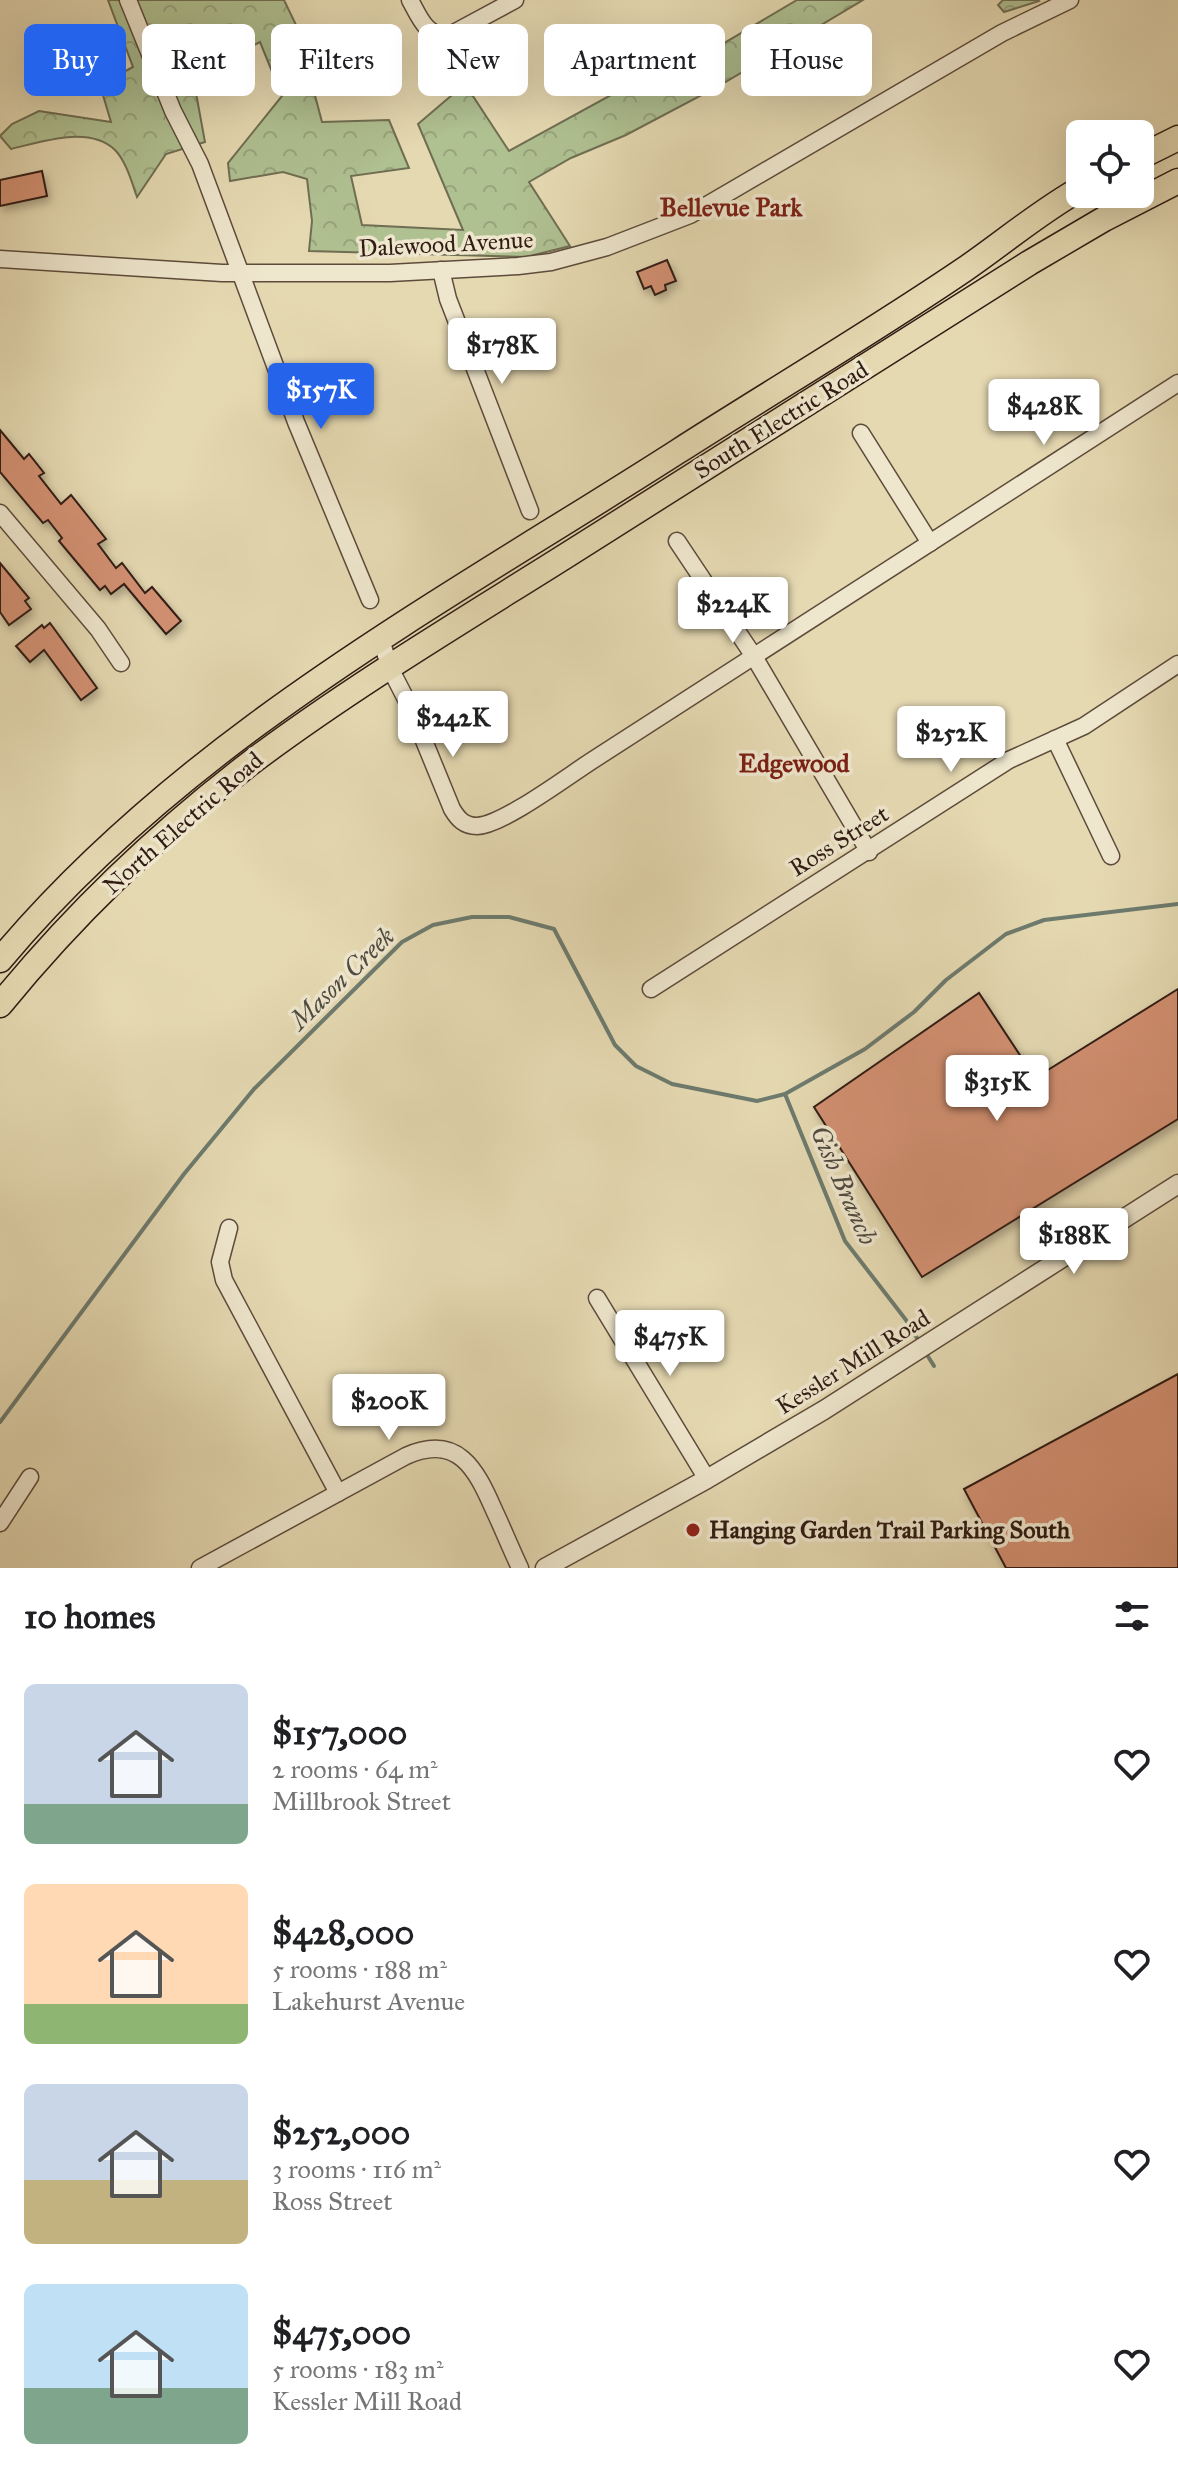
<!DOCTYPE html>
<meta charset="utf-8">
<style>
:root{--surface:#fff;--page:#f2f2f2;--text:#202124;--muted:#757577;--accent:#2563eb}
body{margin:0;font-family:"IM FELL Great Primer",serif;background:var(--page);color:var(--text);height:100vh;display:flex;flex-direction:column;font-size:30px;white-space:nowrap}
*{box-sizing:border-box;margin:0}
p{font-size:26px;color:var(--muted)}
.icon{flex:none;width:44px;height:44px;fill:none;stroke:currentColor;stroke-width:2;stroke-linecap:round;stroke-linejoin:round}
.map{position:relative;height:1568px;overflow:hidden}
.panel{display:flex;flex-direction:column;background:var(--surface);flex:1}
.panel>*{flex:none}
.banner{position:absolute;left:24px;top:24px;width:1130px;height:72px;display:flex;gap:16px}
.buttons{position:absolute;left:1066px;top:120px;display:grid;gap:16px}
.buttons a{display:grid;place-items:center;width:88px;height:88px;border-radius:12px;background:var(--surface);box-shadow:0 8px 32px #0002;font-size:40px}
.price{position:absolute;translate:-50% -68px;padding:0 18px;border-radius:8px;background:#fff;color:#222;font-size:26px;line-height:52px;filter:drop-shadow(0 2px 4px #0008)}
.price::after{content:'';position:absolute;left:50%;top:48px;width:24px;height:18px;margin-left:-12px;background:inherit;clip-path:polygon(0 0,100% 0,50% 100%)}
.price.selected{background:var(--accent);color:#fff}
ul{padding:0;list-style:none}
li{display:flex;align-items:center;gap:24px;height:200px;padding:0 24px}
li span{display:grid;place-items:center;flex:none;width:224px;height:160px;border-radius:12px;color:#555}
li>.icon{margin-inline-start:auto}
span .icon{width:96px;height:96px;fill:#fffc;stroke-width:1}
li b{font-size:34px}
h2{display:flex;justify-content:space-between;align-items:center;height:96px;padding:0 24px;font-size:34px}
.tag{padding:0 28px;border-radius:12px;background:var(--surface);box-shadow:0 8px 32px #0002;font-size:28px;line-height:72px}
.tag.selected{background:var(--accent);color:#fff}
.map>svg:first-child{display:block}
</style>
<div class="map">
<svg width="1178" height="1568" viewBox="0 0 1178 1568">
<defs>
<pattern id="forest-crowns" width="20" height="18" patternUnits="userSpaceOnUse" patternTransform="scale(2)"><rect width="20" height="18" fill="#afc091"/><path d="M2 6a3 3 0 1 1 6 0M12 15a3 3 0 1 1 6 0" fill="none" stroke="#97a47c"/></pattern>
<filter id="shadow"><feDropShadow dx="3" dy="5" stdDeviation="4" flood-color="#0004"/></filter>
</defs>
<rect width="100%" height="100%" fill="#e5d9b2"/>
<filter id="stains"><feTurbulence type="fractalNoise" baseFrequency=".0025" numOctaves="4"/><feColorMatrix values="0 0 0 0 .2 0 0 0 0 .09 0 0 0 0 .02 0 0 0 .5 -.17"/></filter>
<radialGradient id="worn" r=".72"><stop offset=".6" stop-color="#630" stop-opacity="0"/><stop offset="1" stop-color="#630" stop-opacity=".3"/></radialGradient>
<!-- forest -->
<g fill="url(#forest-crowns)" stroke="#706e52" stroke-width="2">
<path d="M 108,0 L 284,0 L 297,27 L 322,122 L 389,120 L 409,168 L 351,176 L 362,225 L 463,230 L 418,124 L 465,84 L 509,151 L 631,84 L 638,94 L 797,0 L 863,0 L 719,86 L 626,135 L 571,158 L 529,182 L 570,246 L 526,257 L 309,251 L 312,221 L 307,179 L 283,172 L 230,181 L 228,163 L 282,96 L 260,42 L 204,72 L 196,93 L 205,142 L 166,154 L 137,197 C 132,183 126,161 115,150 C 89,125 41,142 11,149 L 0,136 L 12,124 L 39,111 L 111,122 L 100,85 L 133,67 Z"/>
<polygon points="1003,0 1038,0 1039,1 1004,12 998,5"/>
</g>
<g fill="none" stroke-linecap="round" stroke-linejoin="round">
<!-- stream -->
<g stroke="#6d7b6e" stroke-width="4">
<polyline points="785,1094 845,1241 906,1320 920,1343"/>
<polyline points="924,1350 934,1366"/>
<polyline points="0,1422 184,1174 254,1089 402,942 433,925 472,917 509,917 554,929 615,1045 636,1066 672,1084 757,1101 785,1094 865,1049 914,1012 946,980 1006,934 1044,920 1178,904"/>
</g>
</g>
<!-- building -->
<g fill="#d29072" stroke="#301c13" stroke-width="2" filter="url(#shadow)">
<polygon points="42,171 47,196 0,206 0,180"/>
<polygon points="667,260 676,281 665,285 666,290 655,295 651,286 644,289 637,272"/>
<polygon points="0,430 24,459 29,454 44,473 39,476 61,504 71,495 106,539 98,544 116,568 122,563 145,593 152,587 181,621 166,634 124,584 111,594 105,586 100,590 59,541 62,538 48,520 43,523 0,472"/>
<polygon points="0,563 29,598 25,601 31,609 9,625 0,612"/>
<polygon points="50,623 97,688 81,700 44,650 30,662 16,646 42,625 44,628"/>
<polygon points="1178,989 1178,1119 922,1277 814,1107 979,993 1035,1078"/>
<polygon points="1178,1374 1178,1568 1006,1568 964,1489"/>
</g>
<g fill="none" stroke-linecap="round" stroke-linejoin="round">
<defs>
<g id="minor">
<polyline points="128,0 173,111 200,164 296,422 370,600"/>
<path d="M 410,0 C 419,16 426,37 448,36 L 515,0"/>
<polyline points="0,259 222,273 390,273 518,266 551,262 607,247 690,215 1002,33 1070,0"/>
<polyline points="441,270 448,299 530,511"/>
<polyline points="861,433 930,543"/>
<polyline points="0,513 98,629 121,663"/>
<polyline points="677,541 753,655 869,852"/>
<path d="M 381,640 L 390,668 L 411,709 L 452,809 C 458,819 464,826 477,826 C 503,825 568,776 593,760 L 1178,383"/>
<polyline points="1055,739 1111,856"/>
<polyline points="651,989 1009,760 1084,726 1178,664"/>
<polyline points="229,1228 220,1262 224,1280 338,1493"/>
<polyline points="597,1298 707,1479"/>
<polyline points="0,1523 30,1477"/>
<path d="M 200,1568 L 406,1456 C 458,1433 476,1469 494,1510 C 503,1529 511,1549 520,1568"/>
</g>
<polyline id="tertiary" points="545,1568 707,1479 824,1410 1178,1184"/>
<g id="primary">
<polyline points="1140,157 1178,138"/>
<path d="M 0,960 C 185,739 438,605 677,452 C 772,391 871,333 965,269 C 1003,243 1039,212 1080,189"/>
<path d="M 0,1005 C 74,914 160,832 253,761 C 352,687 459,623 564,557 C 719,459 874,361 1029,263 L 1104,219 L 1178,181"/>
</g>
</defs>
<!-- minor casing -->
<use href="#minor" stroke="#5d4b3b" stroke-width="19"/>
<!-- tertiary casing -->
<use href="#tertiary" stroke="#5d4b3b" stroke-width="21"/>
<!-- primary casing -->
<use href="#primary" stroke="#301c13" stroke-width="27"/>
<!-- minor -->
<use href="#minor" stroke="#eee6cd" stroke-width="16"/>
<!-- tertiary -->
<use href="#tertiary" stroke="#eee6cd" stroke-width="18"/>
<!-- primary -->
<use href="#primary" stroke="#e5d9b2" stroke-width="24"/>
</g>
<!-- markers -->
<circle fill="#8f2418" stroke="#eee6cd" stroke-width="3" cx="693" cy="1530" r="8"/>
<g text-anchor="middle" dominant-baseline="central" stroke-width="7" stroke-linejoin="round" paint-order="stroke">
<!-- street labels -->
<g font-size="24" fill="#301c13" stroke="#eee6cd">
<text transform="translate(446 244) rotate(-3)">Dalewood Avenue</text>
<text transform="translate(781 420) rotate(-32)">South Electric Road</text>
<text transform="translate(183 823) rotate(-41)">North Electric Road</text>
<text transform="translate(839 841) rotate(-32)">Ross Street</text>
<text transform="translate(853 1362) rotate(-32)">Kessler Mill Road</text>
</g>
<!-- poi labels -->
<g font-size="24" font-weight="bold" fill="#301c13" stroke="#eee6cd" text-anchor="start">
<text x="709" y="1530">Hanging Garden Trail Parking South</text>
</g>
<!-- neighbourhood labels -->
<g font-size="26" font-weight="bold" fill="#7a1f14" stroke="#eee6cd">
<text x="731" y="207">Bellevue Park</text>
<text x="794" y="763">Edgewood</text>
</g>
<!-- water labels -->
<g font-size="26" font-style="italic" fill="#4f4b41" stroke="#eee6cd">
<text transform="translate(342 978) rotate(-44)">Mason Creek</text>
<text transform="translate(844 1185) rotate(66)">Gish Branch</text>
</g>
</g>
<rect width="100%" height="100%" filter="url(#stains)"/>
<rect width="100%" height="100%" fill="url(#worn)"/>
</svg>
<div class="buttons">
<a><svg class="icon" aria-label="locate" viewBox="0 0 24 24"><circle cx="12" cy="12" r="6"/><path d="M12 2v4M12 18v4M2 12h4M18 12h4"/></svg></a>
</div>
<b class="price" style="left:502px;top:386px">$178K</b>
<b class="price selected" style="left:321px;top:431px">$157K</b>
<b class="price" style="left:1044px;top:447px">$428K</b>
<b class="price" style="left:733px;top:645px">$224K</b>
<b class="price" style="left:453px;top:759px">$242K</b>
<b class="price" style="left:951px;top:774px">$252K</b>
<b class="price" style="left:997px;top:1123px">$315K</b>
<b class="price" style="left:1074px;top:1276px">$188K</b>
<b class="price" style="left:670px;top:1378px">$475K</b>
<b class="price" style="left:389px;top:1442px">$200K</b>
<div class="banner">
<a class="tag selected">Buy</a>
<a class="tag">Rent</a>
<a class="tag">Filters</a>
<a class="tag">New</a>
<a class="tag">Apartment</a>
<a class="tag">House</a>
</div>
</div>
<section class="panel">
<h2>10 homes<svg class="icon" aria-label="filters" viewBox="0 0 24 24"><path d="M4 7h16M4 17h16"/><circle cx="9" cy="7" r="2"/><circle cx="15" cy="17" r="2"/></svg></h2>
<ul>
<li><span style="background:linear-gradient(#c9d6e8 75%,#7fa58c 0)"><svg class="icon" aria-label="home" viewBox="0 0 24 24"><path d="M3 11l9-7 9 7M6 9v11h12V9"/></svg></span><div><b>$157,000</b><p>2 rooms · 64 m²</p><p>Millbrook Street</p></div><svg class="icon" aria-label="heart" viewBox="0 0 24 24"><path d="M12 20l-8-8c-3-5 5-10 8-4 3-6 11-1 8 4z"/></svg></li>
<li><span style="background:linear-gradient(#ffd9b3 75%,#8fb573 0)"><svg class="icon" aria-label="home" viewBox="0 0 24 24"><path d="M3 11l9-7 9 7M6 9v11h12V9"/></svg></span><div><b>$428,000</b><p>5 rooms · 188 m²</p><p>Lakehurst Avenue</p></div><svg class="icon" aria-label="heart" viewBox="0 0 24 24"><path d="M12 20l-8-8c-3-5 5-10 8-4 3-6 11-1 8 4z"/></svg></li>
<li><span style="background:linear-gradient(#c9d6e8 60%,#c2b280 0)"><svg class="icon" aria-label="home" viewBox="0 0 24 24"><path d="M3 11l9-7 9 7M6 9v11h12V9"/></svg></span><div><b>$252,000</b><p>3 rooms · 116 m²</p><p>Ross Street</p></div><svg class="icon" aria-label="heart" viewBox="0 0 24 24"><path d="M12 20l-8-8c-3-5 5-10 8-4 3-6 11-1 8 4z"/></svg></li>
<li><span style="background:linear-gradient(#bfe0f5 65%,#7fa58c 0)"><svg class="icon" aria-label="home" viewBox="0 0 24 24"><path d="M3 11l9-7 9 7M6 9v11h12V9"/></svg></span><div><b>$475,000</b><p>5 rooms · 183 m²</p><p>Kessler Mill Road</p></div><svg class="icon" aria-label="heart" viewBox="0 0 24 24"><path d="M12 20l-8-8c-3-5 5-10 8-4 3-6 11-1 8 4z"/></svg></li>
</ul>
</section>
